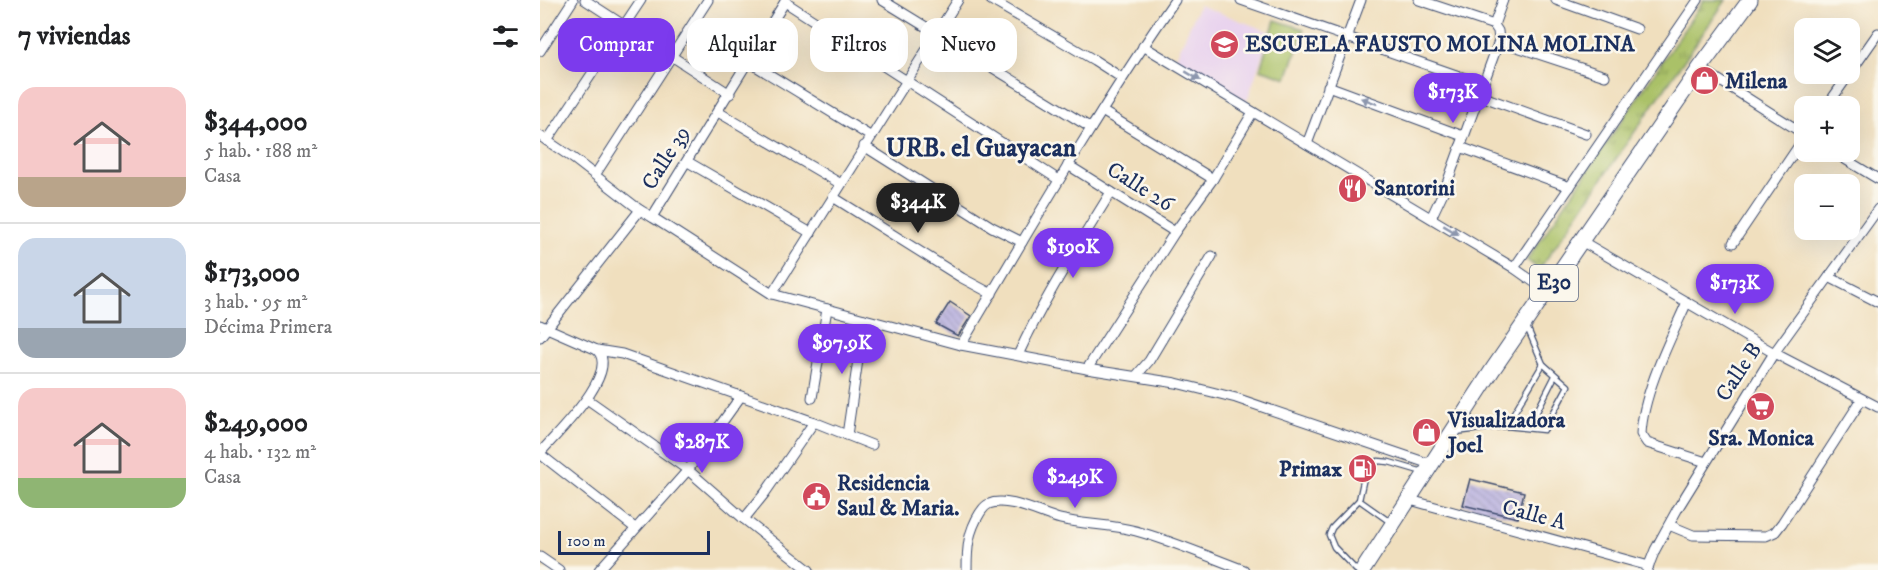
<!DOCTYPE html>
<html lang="es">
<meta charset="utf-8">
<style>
:root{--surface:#fff;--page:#f6f6f6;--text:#202124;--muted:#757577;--line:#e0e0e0;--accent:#7c3aed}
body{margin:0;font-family:"IM FELL DW Pica",serif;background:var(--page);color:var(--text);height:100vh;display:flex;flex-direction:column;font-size:22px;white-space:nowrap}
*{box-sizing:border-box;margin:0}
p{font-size:20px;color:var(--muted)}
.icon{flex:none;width:33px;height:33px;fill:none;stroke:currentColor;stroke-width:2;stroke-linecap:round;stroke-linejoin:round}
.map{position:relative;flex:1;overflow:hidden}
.sheet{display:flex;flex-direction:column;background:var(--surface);width:540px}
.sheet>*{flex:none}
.guide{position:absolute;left:18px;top:18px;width:570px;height:54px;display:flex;gap:12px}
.controls{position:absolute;left:1254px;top:18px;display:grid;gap:12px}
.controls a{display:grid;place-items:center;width:66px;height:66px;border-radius:12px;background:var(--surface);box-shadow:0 6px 24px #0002;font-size:30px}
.scale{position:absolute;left:18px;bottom:15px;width:152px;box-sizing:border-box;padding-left:6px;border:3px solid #1b2f5e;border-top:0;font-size:16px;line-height:21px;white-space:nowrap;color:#1b2f5e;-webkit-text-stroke:4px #fbf7ec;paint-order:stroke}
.price{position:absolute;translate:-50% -51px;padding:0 14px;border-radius:21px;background:var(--accent);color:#fff;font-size:20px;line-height:39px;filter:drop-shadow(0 2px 3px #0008)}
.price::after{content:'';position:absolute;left:50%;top:36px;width:18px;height:14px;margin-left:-9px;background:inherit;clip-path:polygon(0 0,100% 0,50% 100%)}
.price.on{background:#222;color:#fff}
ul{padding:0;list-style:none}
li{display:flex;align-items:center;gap:18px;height:150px;padding:0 18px}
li+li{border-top:2px solid var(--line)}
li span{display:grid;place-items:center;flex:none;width:168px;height:120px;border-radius:18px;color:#555}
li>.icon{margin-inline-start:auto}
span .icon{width:72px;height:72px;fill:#fffc;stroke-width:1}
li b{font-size:26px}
h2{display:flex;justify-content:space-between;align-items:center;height:72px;padding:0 18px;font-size:26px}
.tag{padding:0 21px;border-radius:18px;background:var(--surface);box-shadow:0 6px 24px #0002;font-size:21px;line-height:54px}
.tag.on{background:var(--accent);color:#fff}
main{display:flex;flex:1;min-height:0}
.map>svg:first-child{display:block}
</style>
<main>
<section class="sheet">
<h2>7 viviendas<svg class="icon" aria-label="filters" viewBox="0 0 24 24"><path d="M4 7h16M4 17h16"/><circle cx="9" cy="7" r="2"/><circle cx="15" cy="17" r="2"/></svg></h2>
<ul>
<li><span style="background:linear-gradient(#f6c9c9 75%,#b9a48a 0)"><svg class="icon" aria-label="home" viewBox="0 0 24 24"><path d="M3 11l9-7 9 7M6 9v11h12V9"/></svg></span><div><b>$344,000</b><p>5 hab. · 188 m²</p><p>Casa</p></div></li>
<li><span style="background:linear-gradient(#c9d6e8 75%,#9aa5b1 0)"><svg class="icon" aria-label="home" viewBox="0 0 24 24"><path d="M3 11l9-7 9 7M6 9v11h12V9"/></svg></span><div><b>$173,000</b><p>3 hab. · 95 m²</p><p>Décima Primera</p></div></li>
<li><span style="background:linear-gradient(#f6c9c9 75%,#8fb573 0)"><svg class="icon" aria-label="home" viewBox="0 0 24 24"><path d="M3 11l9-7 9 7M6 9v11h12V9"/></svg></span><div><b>$249,000</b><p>4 hab. · 132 m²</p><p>Casa</p></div></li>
</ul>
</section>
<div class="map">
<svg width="1338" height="570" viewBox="0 0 1338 570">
<defs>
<pattern id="grass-tufts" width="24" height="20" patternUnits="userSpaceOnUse" patternTransform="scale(1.5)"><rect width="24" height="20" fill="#aac167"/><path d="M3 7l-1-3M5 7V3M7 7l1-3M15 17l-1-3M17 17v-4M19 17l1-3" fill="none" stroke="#8a9d58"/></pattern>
<pattern id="building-back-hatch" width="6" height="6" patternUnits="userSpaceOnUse" patternTransform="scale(1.5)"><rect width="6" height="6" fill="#b8b0df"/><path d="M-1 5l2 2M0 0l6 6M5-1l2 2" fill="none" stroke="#9590b8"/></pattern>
</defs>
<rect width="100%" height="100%" fill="#fbf7ec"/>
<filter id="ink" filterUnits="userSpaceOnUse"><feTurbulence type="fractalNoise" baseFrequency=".0167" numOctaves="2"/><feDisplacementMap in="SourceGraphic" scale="12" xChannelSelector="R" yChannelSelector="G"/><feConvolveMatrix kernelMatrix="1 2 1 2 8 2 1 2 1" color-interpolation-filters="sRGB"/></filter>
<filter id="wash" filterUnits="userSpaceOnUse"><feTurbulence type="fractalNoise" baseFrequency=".008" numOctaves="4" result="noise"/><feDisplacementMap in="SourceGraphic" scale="24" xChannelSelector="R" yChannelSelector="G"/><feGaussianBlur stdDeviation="1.35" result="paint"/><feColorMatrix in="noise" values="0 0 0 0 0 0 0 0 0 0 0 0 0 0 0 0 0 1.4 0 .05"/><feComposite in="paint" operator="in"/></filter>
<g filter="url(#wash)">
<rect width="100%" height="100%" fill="#f0dfbe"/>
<!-- built -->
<polygon fill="#e8d2ee" points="659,5 730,32 707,101 636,57"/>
<!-- grass -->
<polygon fill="url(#grass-tufts)" stroke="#627862" stroke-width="1.5" points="1164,0 1186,0 999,270 987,260"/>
<!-- pitch -->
<polygon fill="#aac167" stroke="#627862" stroke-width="1.5" points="735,20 764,29 747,78 720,69"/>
<g id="blocks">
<!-- building -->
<g fill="url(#building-back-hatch)">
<polygon points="410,302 431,316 418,336 396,324"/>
<polygon points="930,479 984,492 978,518 923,505"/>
</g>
</g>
</g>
<g filter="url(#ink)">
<use href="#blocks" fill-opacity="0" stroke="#3b496c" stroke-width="1.5"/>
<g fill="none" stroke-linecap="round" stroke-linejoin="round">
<defs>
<g id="service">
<polyline points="966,426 1003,364"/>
<polyline points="989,427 1015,376"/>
<polyline points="915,432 966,426 1004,430 1028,386 1003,364 987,327"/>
<polyline points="850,522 819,500 825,473 838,461 849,462 883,472"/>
<polyline points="816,570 794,547 789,535 792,528 819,500"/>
</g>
<g id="minor">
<polyline points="45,0 190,94"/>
<polyline points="342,0 551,128"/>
<polyline points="451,0 554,60 582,78"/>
<polyline points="701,0 942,84"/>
<polyline points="879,0 954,25"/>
<polyline points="1016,0 1097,29"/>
<polyline points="245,2 519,180"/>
<polyline points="959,41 1065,76"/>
<polyline points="603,46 974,268 1008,292"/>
<polyline points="0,51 33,0"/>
<polyline points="209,62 330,136"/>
<polyline points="1160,68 1264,134"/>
<polyline points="788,86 923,136"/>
<polyline points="938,95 1046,134"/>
<polyline points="1287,106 1338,33"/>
<polyline points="562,111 673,179"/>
<polyline points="178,112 301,184"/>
<polyline points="0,136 34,159 100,210"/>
<polyline points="7,141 101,0"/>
<polyline points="767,144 821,0"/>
<polyline points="324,146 452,227 482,242"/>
<polyline points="920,147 1030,187"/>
<polyline points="1293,152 1338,179"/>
<polyline points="148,162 271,233"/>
<polyline points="528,165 635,232 547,369"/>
<polyline points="55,175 168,0"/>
<polyline points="293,197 422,278 452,294"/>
<polyline points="112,217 232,294 421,345 547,369 636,383 696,398 890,464"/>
<polyline points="891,218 906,186 959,41 958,31 954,25 963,0"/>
<polyline points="635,232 673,179 713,112"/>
<polyline points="1043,242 1234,353 1338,407"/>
<polyline points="1193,243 1264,138"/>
<polyline points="974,268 1158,0"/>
<polyline points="1289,277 1338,302"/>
<polyline points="232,294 418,0"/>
<path d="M 1147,302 C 1130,340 1103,393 1101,434 L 1107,443 L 1166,462"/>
<polyline points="0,325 57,350 82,354 274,422 332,445"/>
<polyline points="0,337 100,210 112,217 246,0"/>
<path d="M 421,345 C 490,229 558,111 635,0"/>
<path d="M 478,355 C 504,298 538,246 571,192"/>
<polyline points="596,376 609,361 672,256"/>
<polyline points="272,398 287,309"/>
<polyline points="47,399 148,470 204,519 269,570"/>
<polyline points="307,435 324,319"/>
<path d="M 0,453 C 15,435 81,373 57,350"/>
<polyline points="0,454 95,528"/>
<polyline points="870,500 1109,566"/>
<polyline points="204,519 225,493 274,422"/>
<polyline points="1129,525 1153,535 1226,536 1235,532 1242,523 1322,399"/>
<polyline points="0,557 19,570"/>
<polyline points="59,570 148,470 201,396"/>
<path d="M 427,570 C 427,548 428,532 440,513 C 443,509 444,506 449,504 C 467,496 501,514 520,519 C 545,525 571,524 596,531 C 633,541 669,557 704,570"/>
<polyline points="1107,570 1115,550 1138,508 1234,353 1338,209"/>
</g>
<polyline id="primary" points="823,570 953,369 1160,68 1210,0"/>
</defs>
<!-- service casing -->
<use href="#service" stroke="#3b496c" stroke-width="7"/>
<!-- minor casing -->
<use href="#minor" stroke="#3b496c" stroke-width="11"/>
<!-- primary casing -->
<use href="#primary" stroke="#3b496c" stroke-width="17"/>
<!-- service -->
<use href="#service" stroke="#fff" stroke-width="4.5"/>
<!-- minor -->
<use href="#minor" stroke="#fff" stroke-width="9"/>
<!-- primary -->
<use href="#primary" stroke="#fff" stroke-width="15"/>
</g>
<!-- one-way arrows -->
<defs><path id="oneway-solid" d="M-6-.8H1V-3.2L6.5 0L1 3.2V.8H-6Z" transform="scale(1.5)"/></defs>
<g fill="#8d97ae">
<use href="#oneway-solid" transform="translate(653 76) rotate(31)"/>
<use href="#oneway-solid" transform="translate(829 101) rotate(-160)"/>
<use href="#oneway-solid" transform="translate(911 230) rotate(31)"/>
</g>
</g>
<!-- icons -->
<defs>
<symbol id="school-disc" viewBox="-11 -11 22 22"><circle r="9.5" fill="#d1495b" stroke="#fbf7ec"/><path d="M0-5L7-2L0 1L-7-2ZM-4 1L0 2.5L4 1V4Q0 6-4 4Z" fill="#fff"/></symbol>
<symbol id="shop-disc" viewBox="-11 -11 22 22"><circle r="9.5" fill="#d1495b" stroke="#fbf7ec"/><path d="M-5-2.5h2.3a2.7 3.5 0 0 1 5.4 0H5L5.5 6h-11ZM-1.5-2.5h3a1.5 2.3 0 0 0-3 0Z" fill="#fff"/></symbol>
<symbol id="restaurant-disc" viewBox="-11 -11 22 22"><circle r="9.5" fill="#d1495b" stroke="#fbf7ec"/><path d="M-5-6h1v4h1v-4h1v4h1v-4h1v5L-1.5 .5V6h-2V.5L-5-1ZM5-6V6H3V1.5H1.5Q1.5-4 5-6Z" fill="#fff"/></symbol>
<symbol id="supermarket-disc" viewBox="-11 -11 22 22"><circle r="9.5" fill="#d1495b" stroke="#fbf7ec"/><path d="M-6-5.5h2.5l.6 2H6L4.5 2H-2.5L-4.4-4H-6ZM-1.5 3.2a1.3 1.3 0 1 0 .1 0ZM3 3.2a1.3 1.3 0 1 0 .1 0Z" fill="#fff"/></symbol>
<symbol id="fuel-disc" viewBox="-11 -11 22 22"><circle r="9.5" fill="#d1495b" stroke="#fbf7ec"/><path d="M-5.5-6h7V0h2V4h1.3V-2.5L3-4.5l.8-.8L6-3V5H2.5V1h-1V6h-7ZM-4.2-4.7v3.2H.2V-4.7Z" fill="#fff"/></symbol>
<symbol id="civic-disc" viewBox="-11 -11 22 22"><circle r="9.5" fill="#d1495b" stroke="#fbf7ec"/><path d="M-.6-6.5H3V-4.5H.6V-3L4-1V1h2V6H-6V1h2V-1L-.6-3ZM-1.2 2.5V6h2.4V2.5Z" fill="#fff"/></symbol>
</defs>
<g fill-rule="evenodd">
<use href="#school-disc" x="668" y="28" width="33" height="33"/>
<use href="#shop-disc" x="1148" y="64" width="33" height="33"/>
<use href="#restaurant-disc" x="796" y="172" width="33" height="33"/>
<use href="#supermarket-disc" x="1204" y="390" width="33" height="33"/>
<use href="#shop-disc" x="870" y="416" width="33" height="33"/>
<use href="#fuel-disc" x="806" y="452" width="33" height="33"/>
<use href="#civic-disc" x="260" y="480" width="33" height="33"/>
</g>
<g text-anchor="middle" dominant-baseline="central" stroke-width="5" stroke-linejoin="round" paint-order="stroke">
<!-- shield labels -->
<rect fill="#fbf7ec" stroke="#5e6b89" stroke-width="1.5" x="990" y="265" width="48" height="36" rx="4.5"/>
<g font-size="21" font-weight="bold" fill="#1b2f5e">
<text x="1014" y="283">E30</text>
</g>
<!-- poi labels -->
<g font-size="22" font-weight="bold" fill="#1b2f5e" stroke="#fbf7ec" text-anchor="start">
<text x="705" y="44">ESCUELA FAUSTO MOLINA MOLINA</text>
<text x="1185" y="81">Milena</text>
<text x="834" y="188">Santorini</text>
<text x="908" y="420">Visualizadora<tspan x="908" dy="25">Joel</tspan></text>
<text x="1221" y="438" text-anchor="middle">Sra. Monica</text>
<text x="802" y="469" text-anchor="end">Primax</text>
<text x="297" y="483">Residencia<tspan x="297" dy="25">Saul &amp; Maria.</tspan></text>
</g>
<!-- street labels -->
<g font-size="22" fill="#1b2f5e" stroke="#fbf7ec">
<text transform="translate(126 158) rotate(-58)">Calle 39</text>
<text transform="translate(600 187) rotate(32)">Calle 26</text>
<text transform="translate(1199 372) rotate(-57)">Calle B</text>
<text transform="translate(994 515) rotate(15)">Calle A</text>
</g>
<!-- quarter labels -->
<g font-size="26" font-weight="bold" fill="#1b2f5e" stroke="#fbf7ec">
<text x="441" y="148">URB. el Guayacan</text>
</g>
</g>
</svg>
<div class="controls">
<a><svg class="icon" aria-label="layers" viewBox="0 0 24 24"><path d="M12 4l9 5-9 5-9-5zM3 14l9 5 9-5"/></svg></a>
<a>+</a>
<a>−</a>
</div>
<div class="scale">100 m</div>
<b class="price" style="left:913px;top:124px">$173K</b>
<b class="price on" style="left:378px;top:234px">$344K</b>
<b class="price" style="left:533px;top:279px">$190K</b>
<b class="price" style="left:1195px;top:315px">$173K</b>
<b class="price" style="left:302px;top:375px">$97.9K</b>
<b class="price" style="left:162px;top:474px">$287K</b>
<b class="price" style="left:535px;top:509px">$249K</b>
<div class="guide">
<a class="tag on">Comprar</a>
<a class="tag">Alquilar</a>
<a class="tag">Filtros</a>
<a class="tag">Nuevo</a>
</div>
</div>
</main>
